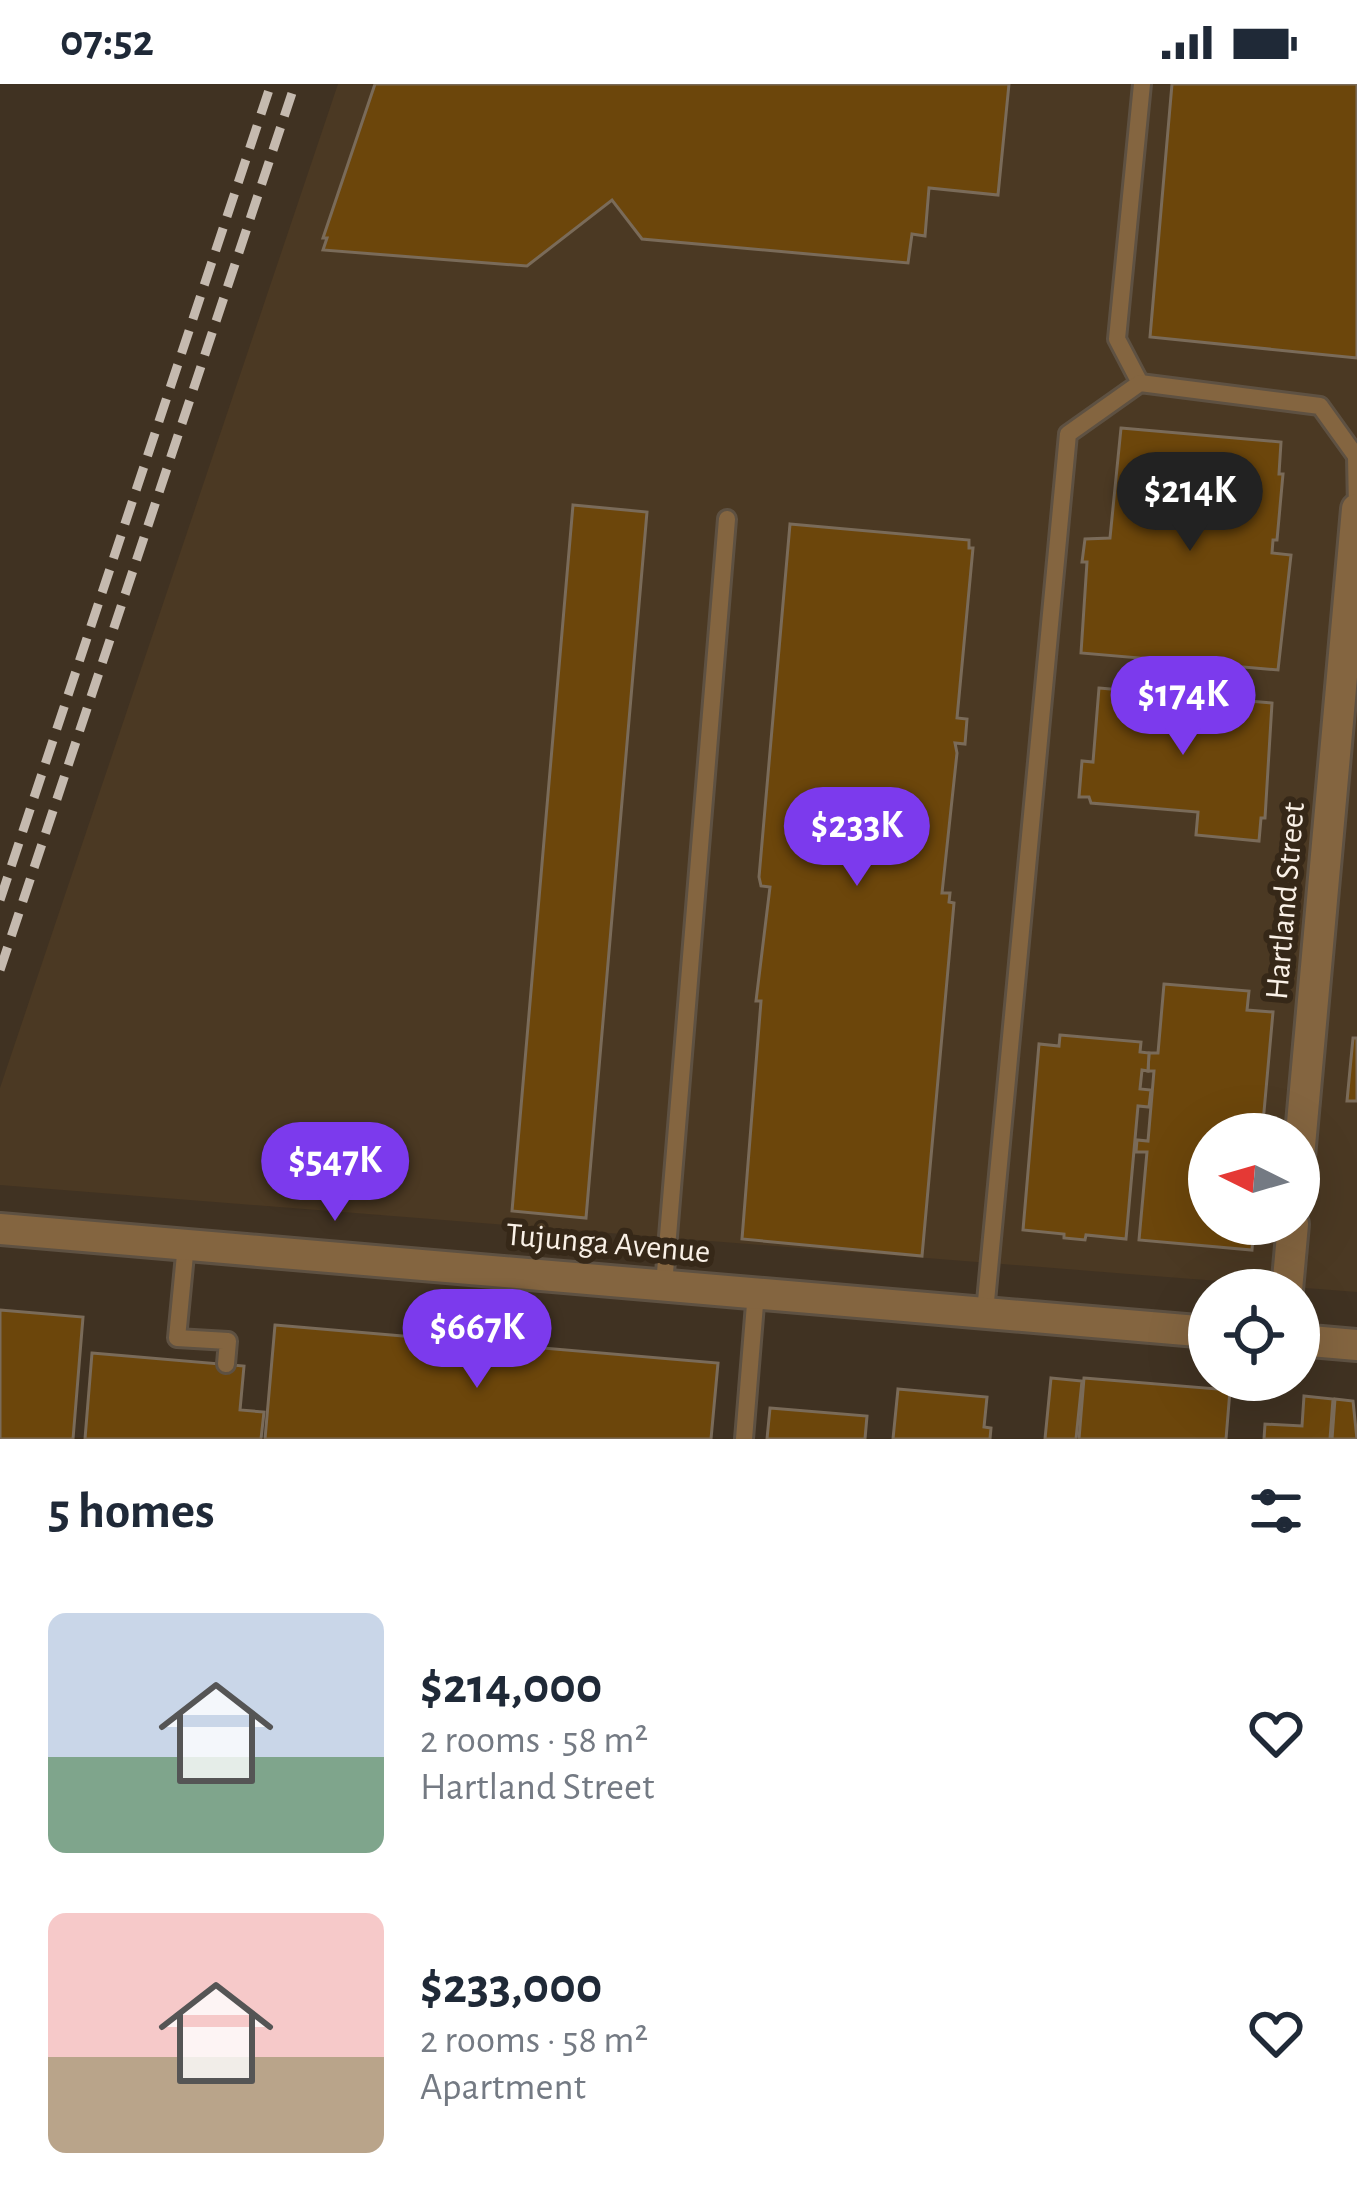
<!DOCTYPE html>
<meta charset="utf-8">
<style>
:root{--surface:#fff;--page:#f2f2f3;--text:#1f2937;--muted:#747a83;--accent:#7c3aed}
body{margin:0;font-family:"Alegreya Sans",sans-serif;background:var(--page);color:var(--text);height:100vh;display:flex;flex-direction:column;font-size:45px;white-space:nowrap}
*{box-sizing:border-box;margin:0}
p{font-size:39px;color:var(--muted)}
.icon{flex:none;width:66px;height:66px;fill:none;stroke:currentColor;stroke-width:2;stroke-linecap:round;stroke-linejoin:round}
.map{position:relative;height:1355px;overflow:hidden}
.details{display:flex;flex-direction:column;background:var(--surface);flex:1}
.details>*{flex:none}
.needle{width:78px;rotate:275deg}
.fabs{position:absolute;left:1188px;top:1029px;display:grid;gap:24px}
.fabs a{display:grid;place-items:center;width:132px;height:132px;border-radius:50%;background:var(--surface);box-shadow:0 12px 48px #0002;font-size:60px}
.price{position:absolute;translate:-50% -102px;padding:0 27px;border-radius:42px;background:var(--accent);color:#fff;font-size:39px;line-height:78px;filter:drop-shadow(0 3px 6px #0008)}
.price::after{content:'';position:absolute;left:50%;top:72px;width:36px;height:27px;margin-left:-18px;background:inherit;clip-path:polygon(0 0,100% 0,50% 100%)}
.price.on{background:#222;color:#fff}
ul{padding:0;list-style:none}
li{display:flex;align-items:center;gap:36px;height:300px;padding:0 48px}
li span{display:grid;place-items:center;flex:none;width:336px;height:240px;border-radius:18px;color:#555}
li>.icon{margin-inline-start:auto}
span .icon{width:144px;height:144px;fill:#fffc;stroke-width:1}
li b{font-size:51px}
h2{display:flex;justify-content:space-between;align-items:center;height:144px;padding:0 48px;font-size:51px}
.status{display:flex;justify-content:space-between;align-items:center;height:84px;padding:0 60px;background:var(--surface);direction:ltr}
.status svg{height:33px;fill:currentColor}
.map>svg:first-child{display:block}
</style>
<div class="status"><b>07:52</b><svg viewBox="0 0 49 12"><path d="M0 12V9h3v3zM5 12V6h3v6zM10 12V3h3v9zM15 12V0h3v12zM26 1h20v11H26zM47 4h2v5h-2z"/></svg></div>
<div class="map">
<svg width="1357" height="1355" viewBox="0 0 1357 1355">
<rect width="100%" height="100%" fill="#403222"/>
<!-- built -->
<path fill="#4b3923" fill-rule="evenodd" d="M 338,0 L 1357,0 L 1357,1208 L 0,1101 L 0,1004 ZM 1209,1050 L 1299,1050 L 1299,1140 L 1209,1140 Z"/>
<!-- building -->
<g fill="#6c460b" stroke="#7a6b59" stroke-width="3">
<polygon points="375,0 1009,0 998,111 929,104 925,152 912,150 908,179 642,155 612,116 527,182 323,166 327,154 323,154"/>
<polygon points="1172,0 1357,0 1357,274 1150,253"/>
<polygon points="1121,344 1281,358 1279,390 1283,390 1277,456 1273,456 1272,469 1291,471 1278,586 1081,569 1087,478 1082,478 1085,455 1110,454"/>
<polygon points="573,421 647,428 586,1134 512,1127"/>
<polygon points="790,440 969,456 969,464 973,464 957,634 967,635 965,660 955,659 957,669 942,809 950,809 949,818 954,819 922,1172 742,1155 761,917 756,917 770,803 761,802 759,793"/>
<polygon points="1099,604 1272,619 1265,734 1261,734 1259,757 1196,751 1198,728 1091,719 1089,713 1079,713 1082,677 1093,678"/>
<polygon points="1164,900 1249,907 1247,926 1273,928 1262,1050 1209,1050 1209,1140 1254,1140 1252,1166 1139,1156 1147,1068 1136,1068 1137,1056 1148,1057 1154,987 1148,987 1149,969 1158,969"/>
<polygon points="1060,951 1141,958 1140,968 1149,969 1148,987 1142,986 1140,1005 1151,1006 1149,1023 1138,1022 1126,1155 1086,1151 1085,1156 1064,1154 1064,1150 1023,1146 1039,960 1059,962"/>
<polygon points="1353,954 1357,954 1357,1017 1347,1017"/>
<polygon points="0,1226 83,1233 73,1355 0,1355"/>
<polygon points="275,1241 718,1279 711,1355 265,1355"/>
<polygon points="92,1269 244,1282 240,1326 264,1328 261,1355 85,1355"/>
<polygon points="1051,1294 1082,1297 1076,1355 1045,1355"/>
<polygon points="1084,1294 1230,1306 1226,1355 1079,1355"/>
<polygon points="898,1305 987,1313 984,1343 991,1344 990,1355 893,1355"/>
<polygon points="1304,1312 1333,1315 1330,1355 1264,1355 1265,1340 1302,1342"/>
<polygon points="1335,1315 1353,1317 1357,1355 1332,1355"/>
<polygon points="770,1324 867,1332 865,1355 767,1355"/>
</g>
<g fill="none" stroke-linecap="round" stroke-linejoin="round">
<defs>
<g id="service">
<polyline points="1140,299 1117,255 1142,0"/>
<polyline points="186,1160 177,1254 228,1257 226,1280"/>
<polyline points="664,1201 727,435"/>
<polyline points="985,1228 1068,350 1140,299 1320,322 1356,372 1357,425"/>
<polyline points="744,1355 756,1208"/>
</g>
<g id="minor">
<polyline points="1299,1073 1357,425"/>
<polyline points="1287,1206 1293,1140"/>
</g>
<g id="tertiary">
<polyline points="0,1145 1209,1248"/>
<polyline points="1299,1256 1357,1261"/>
</g>
</defs>
<!-- service casing -->
<use href="#service" stroke="#5e5142" stroke-width="22"/>
<!-- minor casing -->
<use href="#minor" stroke="#5e5142" stroke-width="36"/>
<!-- tertiary casing -->
<use href="#tertiary" stroke="#5e5142" stroke-width="36"/>
<!-- service -->
<use href="#service" stroke="#846540" stroke-width="16"/>
<!-- minor -->
<use href="#minor" stroke="#846540" stroke-width="30"/>
<!-- tertiary -->
<use href="#tertiary" stroke="#846540" stroke-width="30"/>
<!-- rail -->
<g stroke="#c5baaf" stroke-width="9" stroke-dasharray="24 12" stroke-linecap="butt">
<polyline points="0,816 271,0"/>
<polyline points="0,886 295,0"/>
</g>
</g>
<g text-anchor="middle" dominant-baseline="central" stroke-width="12" stroke-linejoin="round" paint-order="stroke">
<!-- street labels -->
<g font-size="33" fill="#faf1e7" stroke="#362818">
<text transform="translate(1286 817) rotate(-85)">Hartland Street</text>
<text transform="translate(608 1160) rotate(5)">Tujunga Avenue</text>
</g>
</g>
</svg>
<div class="fabs">
<a><svg class="needle" viewBox="-14 -14 28 28"><path d="M0-13l5 13h-10z" fill="#e53935"/><path d="M0 13l5-13h-10z" fill="#747a83"/></svg></a>
<a><svg class="icon" aria-label="locate" viewBox="0 0 24 24"><circle cx="12" cy="12" r="6"/><path d="M12 2v4M12 18v4M2 12h4M18 12h4"/></svg></a>
</div>
<b class="price on" style="left:1190px;top:470px">$214K</b>
<b class="price" style="left:1183px;top:674px">$174K</b>
<b class="price" style="left:857px;top:805px">$233K</b>
<b class="price" style="left:335px;top:1140px">$547K</b>
<b class="price" style="left:477px;top:1307px">$667K</b>
</div>
<section class="details">
<h2>5 homes<svg class="icon" aria-label="filters" viewBox="0 0 24 24"><path d="M4 7h16M4 17h16"/><circle cx="9" cy="7" r="2"/><circle cx="15" cy="17" r="2"/></svg></h2>
<ul>
<li><span style="background:linear-gradient(#c9d6e8 60%,#7fa58c 0)"><svg class="icon" aria-label="home" viewBox="0 0 24 24"><path d="M3 11l9-7 9 7M6 9v11h12V9"/></svg></span><div><b>$214,000</b><p>2 rooms · 58 m²</p><p>Hartland Street</p></div><svg class="icon" aria-label="heart" viewBox="0 0 24 24"><path d="M12 20l-8-8c-3-5 5-10 8-4 3-6 11-1 8 4z"/></svg></li>
<li><span style="background:linear-gradient(#f6c9c9 60%,#b9a48a 0)"><svg class="icon" aria-label="home" viewBox="0 0 24 24"><path d="M3 11l9-7 9 7M6 9v11h12V9"/></svg></span><div><b>$233,000</b><p>2 rooms · 58 m²</p><p>Apartment</p></div><svg class="icon" aria-label="heart" viewBox="0 0 24 24"><path d="M12 20l-8-8c-3-5 5-10 8-4 3-6 11-1 8 4z"/></svg></li>
</ul>
</section>
